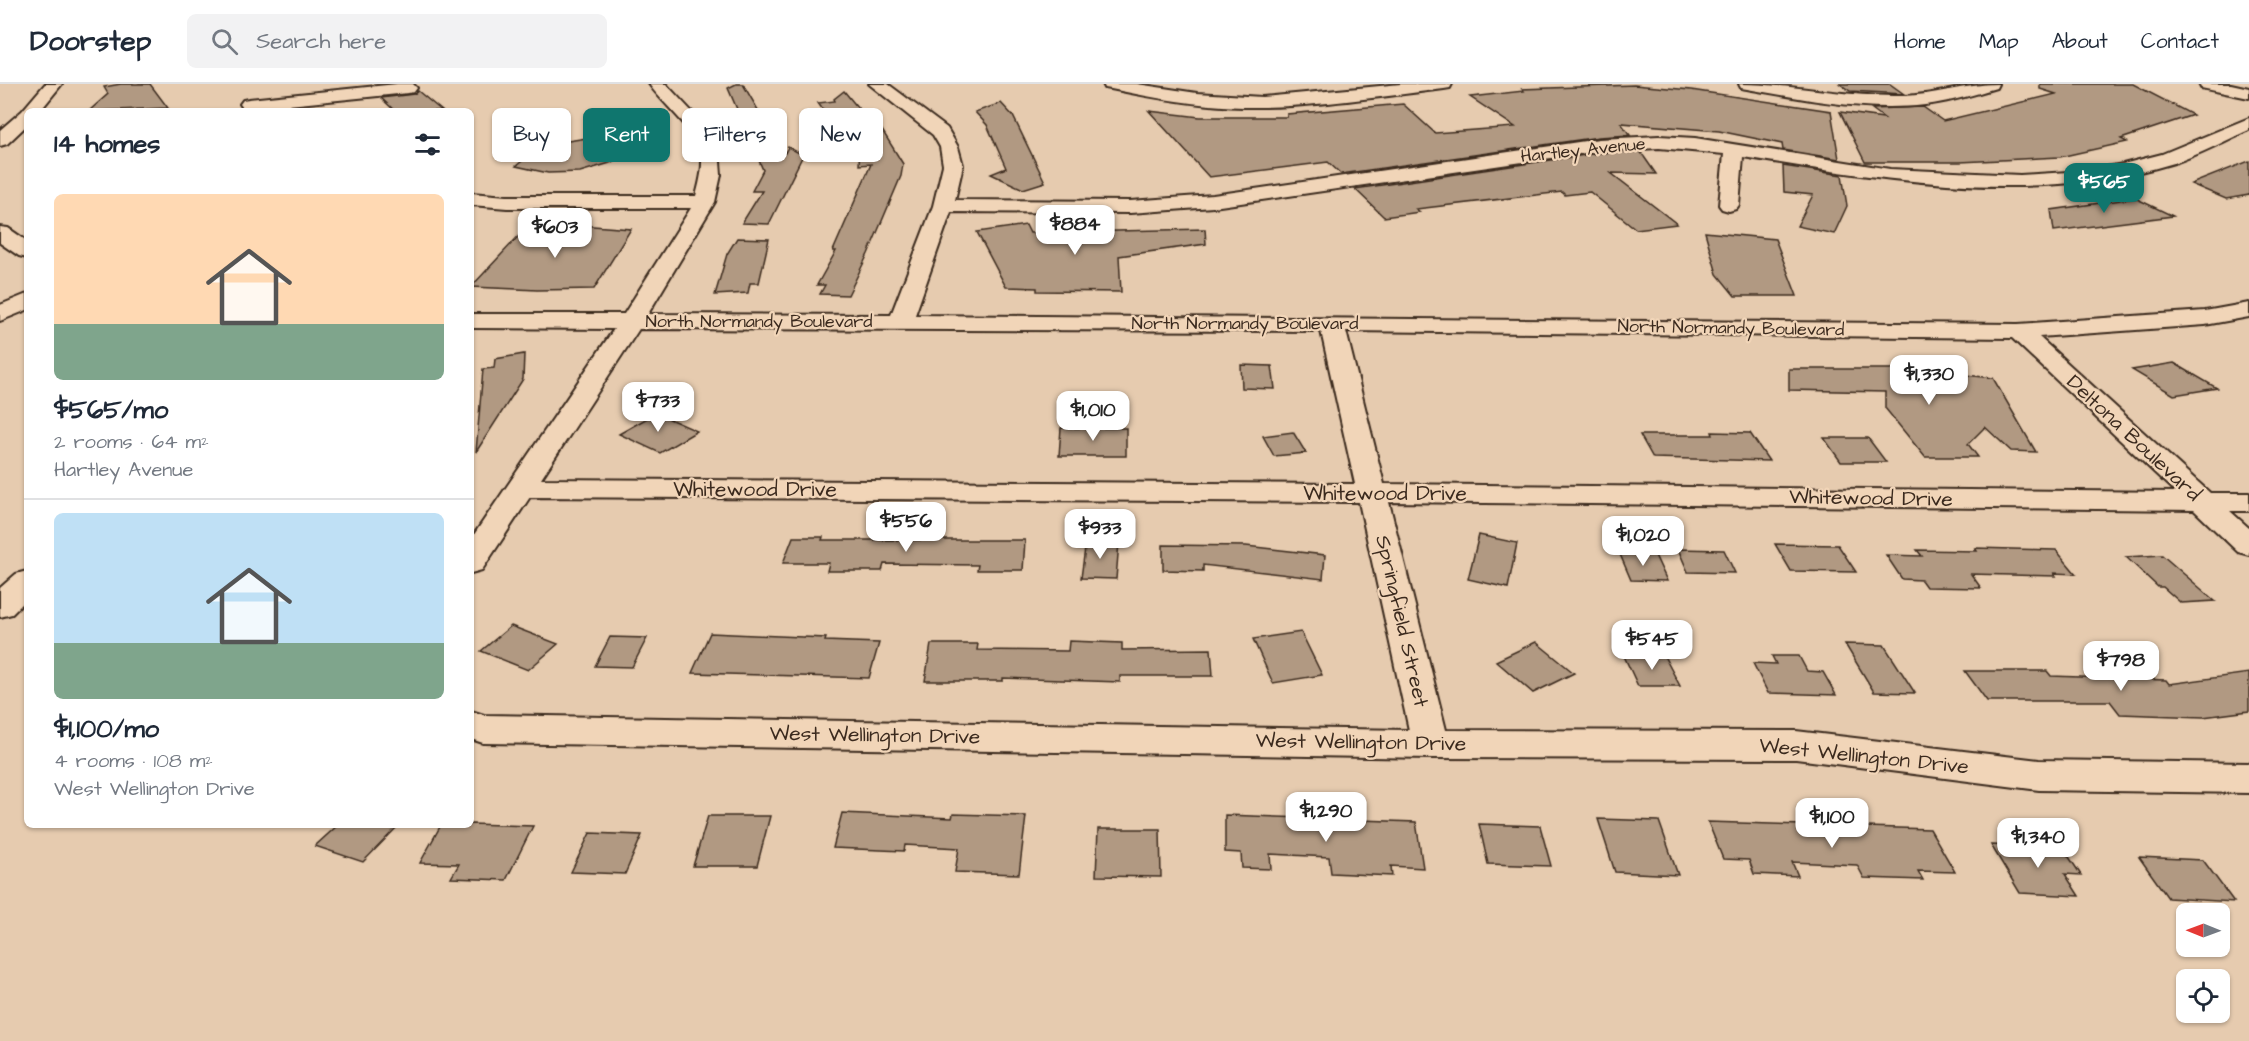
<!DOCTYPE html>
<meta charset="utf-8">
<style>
:root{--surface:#fff;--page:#f2f2f3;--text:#1f2937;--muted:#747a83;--line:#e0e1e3;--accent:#0f766e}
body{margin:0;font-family:"Architects Daughter",sans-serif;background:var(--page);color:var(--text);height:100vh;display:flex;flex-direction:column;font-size:22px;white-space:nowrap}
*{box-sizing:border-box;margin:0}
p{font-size:20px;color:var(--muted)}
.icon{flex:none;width:33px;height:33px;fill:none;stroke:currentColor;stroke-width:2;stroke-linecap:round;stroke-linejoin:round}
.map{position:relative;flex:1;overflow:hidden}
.side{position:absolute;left:24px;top:24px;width:450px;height:720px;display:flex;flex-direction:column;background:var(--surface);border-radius:9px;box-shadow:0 2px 4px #0004}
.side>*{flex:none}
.guide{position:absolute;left:492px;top:24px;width:570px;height:54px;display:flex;gap:12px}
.needle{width:39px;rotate:271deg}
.tools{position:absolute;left:2176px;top:819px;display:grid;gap:12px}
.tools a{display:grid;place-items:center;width:54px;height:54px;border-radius:9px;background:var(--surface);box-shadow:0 2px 4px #0004;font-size:30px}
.price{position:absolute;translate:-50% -51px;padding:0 14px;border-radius:12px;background:#fff;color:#222;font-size:20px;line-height:39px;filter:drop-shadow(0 2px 3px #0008)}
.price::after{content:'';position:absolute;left:50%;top:36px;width:18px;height:14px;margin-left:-9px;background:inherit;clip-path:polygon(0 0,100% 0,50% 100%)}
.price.selected{background:var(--accent);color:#fff}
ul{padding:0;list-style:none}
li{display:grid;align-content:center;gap:12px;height:318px;padding:0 30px}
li+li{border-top:2px solid var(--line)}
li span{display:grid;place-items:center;height:186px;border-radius:9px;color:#555}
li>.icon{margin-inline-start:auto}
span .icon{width:108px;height:108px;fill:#fffc;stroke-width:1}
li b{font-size:26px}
h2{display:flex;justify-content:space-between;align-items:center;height:72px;padding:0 30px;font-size:26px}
.chip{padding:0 21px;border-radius:9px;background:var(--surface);box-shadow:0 2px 4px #0004;font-size:21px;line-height:54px}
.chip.selected{background:var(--accent);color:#fff}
header{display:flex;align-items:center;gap:36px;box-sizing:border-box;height:84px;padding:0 30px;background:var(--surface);border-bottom:2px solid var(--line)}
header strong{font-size:28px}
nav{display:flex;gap:33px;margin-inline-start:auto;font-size:21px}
.search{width:420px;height:54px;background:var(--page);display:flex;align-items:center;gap:15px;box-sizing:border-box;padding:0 21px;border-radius:9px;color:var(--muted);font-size:22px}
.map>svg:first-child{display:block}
</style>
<header>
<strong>Doorstep</strong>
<div class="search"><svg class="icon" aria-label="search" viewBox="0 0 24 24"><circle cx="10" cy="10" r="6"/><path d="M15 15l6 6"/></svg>Search here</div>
<nav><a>Home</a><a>Map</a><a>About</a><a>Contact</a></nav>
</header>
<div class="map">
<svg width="2249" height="957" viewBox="0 0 2249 957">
<rect width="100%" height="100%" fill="#e6cbaf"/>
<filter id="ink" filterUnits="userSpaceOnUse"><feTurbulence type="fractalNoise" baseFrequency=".0167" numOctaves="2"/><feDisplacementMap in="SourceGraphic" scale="12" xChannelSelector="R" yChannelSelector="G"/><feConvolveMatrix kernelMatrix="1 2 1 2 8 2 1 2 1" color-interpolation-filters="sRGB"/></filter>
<g filter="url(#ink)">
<!-- building -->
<g fill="#b19982" stroke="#3b2a1e" stroke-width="1.5">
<polygon points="121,0 150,0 168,24 89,27 108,10 104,3"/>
<polygon points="736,0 743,0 772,50 776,50 785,69 788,63 803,71 769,140 742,139 762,107 752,107 763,86 728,4"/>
<polygon points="1840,0 1890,0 1904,10 1850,7"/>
<polygon points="2040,0 2133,0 2193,31 2121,55 2127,58 2060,73 1960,78 1865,78 1840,28 1884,34 1872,25 1923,23 1943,37 2056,10 2040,5"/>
<polygon points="1634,1 1691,6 1831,27 1839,75 1783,66 1782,60 1719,47 1621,39 1630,51 1599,53 1341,90 1328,78 1209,93 1149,27 1200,33 1287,33 1287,30 1403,20 1435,49 1515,43 1470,13 1524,7 1522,5"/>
<polygon points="418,7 442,27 395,27 381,14 414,10"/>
<polygon points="844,7 877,47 882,46 903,80 901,92 868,170 848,211 820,210 825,201 817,201 836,167 833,167 871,80 859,81 860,62 848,40 835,43 818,19 835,17 834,15"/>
<polygon points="1001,19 1013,32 1045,98 1023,105 991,90 1006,84 987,41 975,28"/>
<polygon points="593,53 636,63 610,79 580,88 548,89 516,82 537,65 549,60"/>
<polygon points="1640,67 1656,90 1611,89 1677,140 1636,145 1590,108 1565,111 1562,108 1416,125 1420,128 1384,133 1355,105 1599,69"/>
<polygon points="2249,77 2249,111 2226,115 2191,100"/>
<polygon points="1783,82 1842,91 1847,122 1834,150 1797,142 1813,111 1784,108"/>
<polygon points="2135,114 2173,132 2054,147 2051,126"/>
<polygon points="1026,141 1030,149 1205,145 1206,160 1119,172 1121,208 1037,207 1037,204 1006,203 977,148"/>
<polygon points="528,142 593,142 631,145 594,205 537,206 471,203"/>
<polygon points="1705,148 1775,155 1797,212 1735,212 1717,190"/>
<polygon points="737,154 769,155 759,199 750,199 748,209 715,211 727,170"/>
<polygon points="524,270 523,295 476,368 483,285 494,284 495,275"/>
<polygon points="2174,279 2217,304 2174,311 2132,286"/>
<polygon points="1241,281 1272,282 1275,305 1242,304"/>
<polygon points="1789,285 1909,285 1993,294 2036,368 2011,367 1985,343 1968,360 1978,373 1925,373 1885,324 1885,308 1789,306"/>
<polygon points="656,329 697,347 660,369 619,350"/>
<polygon points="1061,344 1126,344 1126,372 1059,372"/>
<polygon points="1293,348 1306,369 1274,372 1263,352"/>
<polygon points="1712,348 1750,349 1769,377 1653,374 1640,351 1713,351"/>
<polygon points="1824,354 1868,354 1886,378 1841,378"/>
<polygon points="1479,451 1517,459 1508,504 1468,495"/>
<polygon points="793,453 823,453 822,456 1025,456 1023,486 977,486 978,481 884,480 882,487 827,487 829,479 783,479"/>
<polygon points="1086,457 1119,458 1116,495 1081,494"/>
<polygon points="1775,460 1838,461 1856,488 1791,487"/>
<polygon points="1163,461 1246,462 1325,471 1323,495 1203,481 1203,487 1163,486"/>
<polygon points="1975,464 2056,466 2076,490 2054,489 2056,492 1971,490 1981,504 1926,503 1921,496 1902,495 1886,471 1922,472 1917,466 1977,467"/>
<polygon points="1678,465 1724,466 1735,489 1688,488"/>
<polygon points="1619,468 1654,469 1667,497 1631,496"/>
<polygon points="2162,471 2215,517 2181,519 2163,503 2158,503 2126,473"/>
<polygon points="511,542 558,560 528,586 481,567"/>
<polygon points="1301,548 1322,591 1273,599 1253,555"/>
<polygon points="710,549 826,554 825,557 879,559 869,594 692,589"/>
<polygon points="610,553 647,554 632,583 595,582"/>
<polygon points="1069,557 1122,559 1122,566 1211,565 1213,592 1120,592 1120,598 1003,594 1003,597 925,597 931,560 978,560 977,566 1068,567"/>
<polygon points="1536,558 1574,589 1533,609 1496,577"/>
<polygon points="1845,560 1884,561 1915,609 1874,608"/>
<polygon points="1624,572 1664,572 1680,602 1638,602"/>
<polygon points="1772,572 1799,572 1807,587 1823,588 1836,611 1768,609 1753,579 1776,580"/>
<polygon points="1965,587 2047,587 2051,592 2166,596 2169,600 2249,589 2249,627 2203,633 2120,630 2110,617 1987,617"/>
<polygon points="842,729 952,734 953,730 1026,732 1019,790 955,788 959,764 905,761 904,767 833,764"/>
<polygon points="1225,731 1416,738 1423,784 1391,782 1392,792 1331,789 1329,773 1270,770 1271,785 1242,784 1241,769 1225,768"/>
<polygon points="708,732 770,732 757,782 693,782"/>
<polygon points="1598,735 1659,737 1678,791 1615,788"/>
<polygon points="1708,738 1930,745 1955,788 1918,787 1923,796 1864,794 1857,781 1792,778 1798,792 1754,790 1749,776 1723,775"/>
<polygon points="1479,740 1540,742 1551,782 1488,780"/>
<polygon points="338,741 399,741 363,778 315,762"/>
<polygon points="441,741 471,740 533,742 506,796 451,794 459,780 420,779"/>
<polygon points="1098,745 1160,745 1161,793 1096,792"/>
<polygon points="590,749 642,751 625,790 571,788"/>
<polygon points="1991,761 2063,764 2081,791 2065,790 2079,812 2020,809"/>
<polygon points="2139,773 2203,776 2234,818 2168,814"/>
</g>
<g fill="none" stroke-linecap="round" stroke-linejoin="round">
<defs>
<g id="minor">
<polygon points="45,0 62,0 40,27 27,27 27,41 7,60 0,62 0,46 22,27"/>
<polygon points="397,0 413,0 417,4 414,8 408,9 249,25 243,24 240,20 243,16 249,15"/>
<path d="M 649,0 L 666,0 L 695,31 L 719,64 L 721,91 L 715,118 L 648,230 L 891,231 L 933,122 L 943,81 L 940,63 L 933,51 L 869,0 L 888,0 L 947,44 L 958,63 L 963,81 L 955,116 L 1130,117 L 1213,111 L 1599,55 L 1659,52 L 1695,54 L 1890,85 L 2020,91 L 2084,87 L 2123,80 L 2162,70 L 2249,34 L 2249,46 C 2224,57 2199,71 2174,79 C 2032,122 1886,96 1743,73 L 1739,121 L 1736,125 L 1729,127 L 1722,125 L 1719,121 L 1724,70 L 1659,64 L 1599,67 L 1213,123 L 1130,129 L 951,128 L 915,231 L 2018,240 L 2205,227 L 2249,219 L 2249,233 L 2205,241 L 2039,253 L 2210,409 L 2249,409 L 2249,427 L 2230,427 L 2249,444 L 2249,471 L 2238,468 L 2194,426 L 1389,418 L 1446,646 L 1796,647 L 2039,676 L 2249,679 L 2249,709 L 2039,706 L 1796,675 L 1431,674 L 483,659 L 471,655 L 471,627 L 484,631 L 1409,646 L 1359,418 L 530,413 L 482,486 L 471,489 L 471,455 L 614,245 L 471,244 L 471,230 L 624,230 L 691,124 L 507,124 L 471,121 L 471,109 L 507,112 L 696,112 C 700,97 704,81 701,66 C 696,47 660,17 649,0 ZM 639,245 L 1321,247 L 1355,400 L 541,395 ZM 1346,247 L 2012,254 L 2175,408 L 1384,400 Z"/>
<path d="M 1103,0 L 1137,0 L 1197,9 L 1262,13 L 1401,0 L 1452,0 L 1450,4 L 1444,5 C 1377,13 1310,24 1243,23 C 1198,22 1154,14 1111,5 L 1105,4 Z"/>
<path d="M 1739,0 C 1792,0 1845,13 1899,12 C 1933,12 1965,0 1998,0 L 1996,4 C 1973,11 1949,18 1925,21 C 1865,28 1805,15 1747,5 L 1741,4 Z"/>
<polygon points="2199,0 2231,0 2249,4 2249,14 2201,4"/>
<polygon points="0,143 8,144 27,157 27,174 19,172 0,159"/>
<polygon points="27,210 27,226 0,237 0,221"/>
<polygon points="27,487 27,515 12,530 0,533 0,504 16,490"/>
</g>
</defs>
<!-- minor casing -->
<use href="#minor" stroke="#3b2a1e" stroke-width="4"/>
<!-- minor -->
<use href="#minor" fill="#f1d5b8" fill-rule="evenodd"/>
</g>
</g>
<g text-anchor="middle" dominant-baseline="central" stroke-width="4.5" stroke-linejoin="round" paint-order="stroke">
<!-- far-street labels -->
<g font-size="18" fill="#3b2a1e" stroke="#f1d5b8">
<text transform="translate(1583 66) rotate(-6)">Hartley Avenue</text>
<text x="759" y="237">North Normandy Boulevard</text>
<text x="1245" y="239">North Normandy Boulevard</text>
<text transform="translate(1731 244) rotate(1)">North Normandy Boulevard</text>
</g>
<!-- street labels -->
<g font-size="21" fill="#3b2a1e" stroke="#f1d5b8">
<text transform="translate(2134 354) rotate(43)">Deltona Boulevard</text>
<text x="755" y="405">Whitewood Drive</text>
<text x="1385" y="409">Whitewood Drive</text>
<text transform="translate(1871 414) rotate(1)">Whitewood Drive</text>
<text transform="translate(1402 537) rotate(77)">Springfield Street</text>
<text transform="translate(875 651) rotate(1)">West Wellington Drive</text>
<text transform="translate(1361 658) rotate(1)">West Wellington Drive</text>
<text transform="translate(1864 672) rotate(6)">West Wellington Drive</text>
</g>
</g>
</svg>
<div class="tools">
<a><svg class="needle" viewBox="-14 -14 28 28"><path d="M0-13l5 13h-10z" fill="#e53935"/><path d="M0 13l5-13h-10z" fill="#747a83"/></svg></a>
<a><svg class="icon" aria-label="locate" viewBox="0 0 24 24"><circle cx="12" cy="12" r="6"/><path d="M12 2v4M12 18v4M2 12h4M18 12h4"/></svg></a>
</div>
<b class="price selected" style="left:2104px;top:130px">$565</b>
<b class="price" style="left:1075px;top:172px">$884</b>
<b class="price" style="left:555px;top:175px">$603</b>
<b class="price" style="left:1929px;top:322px">$1,330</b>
<b class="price" style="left:658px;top:349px">$733</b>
<b class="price" style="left:1093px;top:358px">$1,010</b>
<b class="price" style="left:906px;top:469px">$556</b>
<b class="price" style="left:1100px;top:476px">$933</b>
<b class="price" style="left:1643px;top:483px">$1,020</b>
<b class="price" style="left:1652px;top:587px">$545</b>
<b class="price" style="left:2121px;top:608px">$798</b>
<b class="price" style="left:1326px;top:759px">$1,290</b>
<b class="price" style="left:1832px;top:765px">$1,100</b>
<b class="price" style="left:2038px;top:785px">$1,340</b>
<div class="guide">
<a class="chip">Buy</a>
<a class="chip selected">Rent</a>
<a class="chip">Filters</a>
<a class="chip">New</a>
</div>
<section class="side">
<h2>14 homes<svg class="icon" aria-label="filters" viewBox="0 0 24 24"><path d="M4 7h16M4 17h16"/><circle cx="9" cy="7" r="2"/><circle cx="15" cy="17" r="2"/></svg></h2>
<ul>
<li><span style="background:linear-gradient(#ffd9b3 70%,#7fa58c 0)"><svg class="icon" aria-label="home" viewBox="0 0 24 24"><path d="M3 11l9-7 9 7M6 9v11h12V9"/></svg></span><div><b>$565/mo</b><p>2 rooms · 64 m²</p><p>Hartley Avenue</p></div></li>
<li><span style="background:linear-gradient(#bfe0f5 70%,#7fa58c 0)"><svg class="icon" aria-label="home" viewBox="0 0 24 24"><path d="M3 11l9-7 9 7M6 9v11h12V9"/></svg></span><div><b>$1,100/mo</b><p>4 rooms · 108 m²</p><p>West Wellington Drive</p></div></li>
</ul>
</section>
</div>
